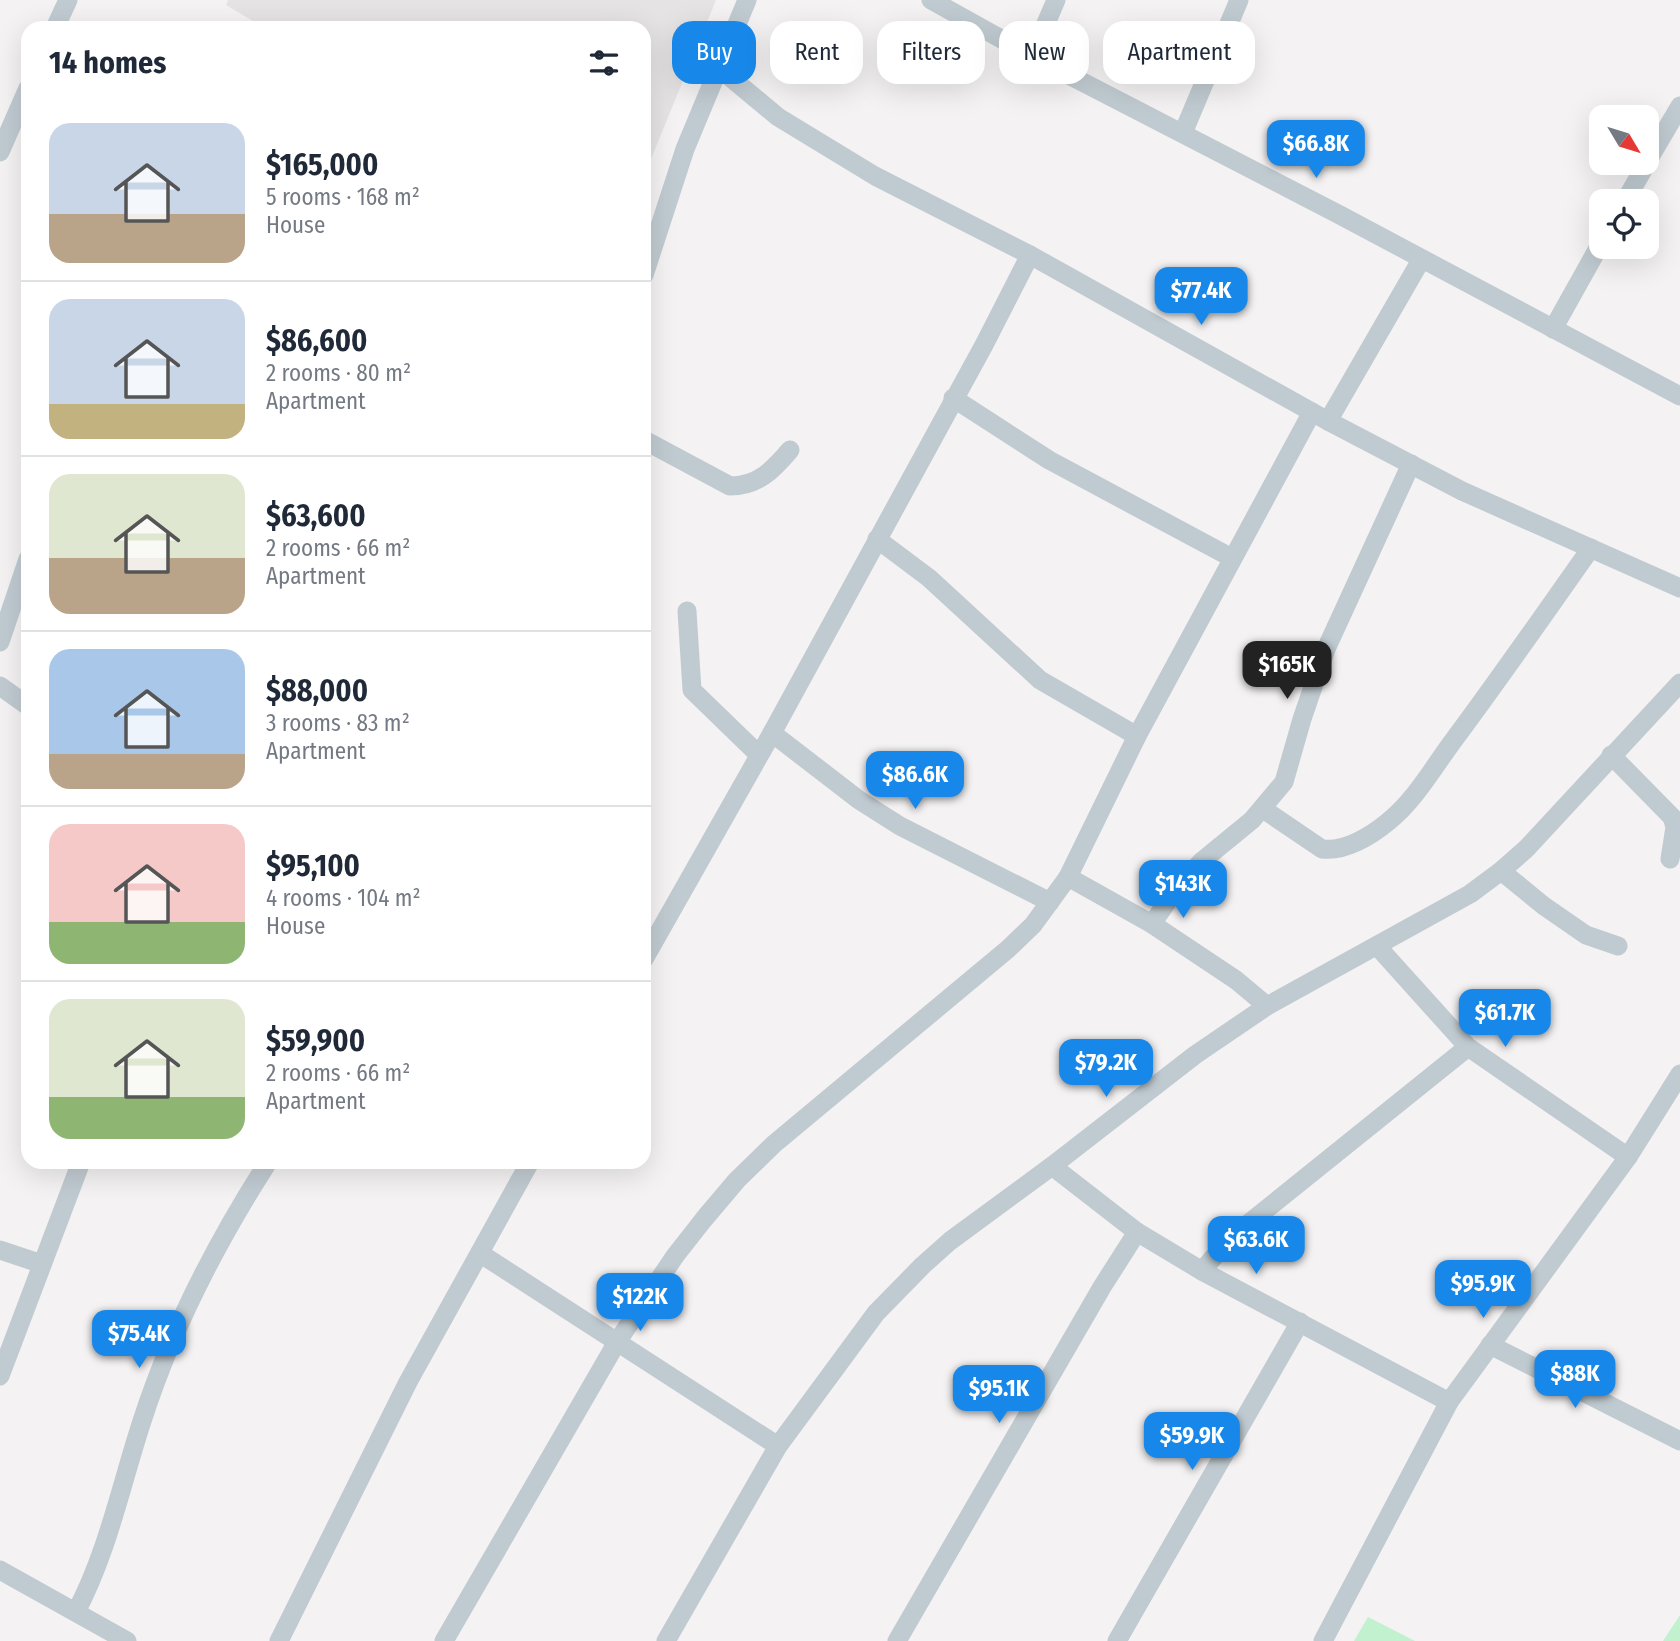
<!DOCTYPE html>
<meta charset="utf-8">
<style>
:root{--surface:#fff;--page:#f6f6f7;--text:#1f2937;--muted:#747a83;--line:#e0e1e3;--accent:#1788e9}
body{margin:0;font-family:"Fira Sans Condensed",sans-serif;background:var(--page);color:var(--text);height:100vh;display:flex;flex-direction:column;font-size:26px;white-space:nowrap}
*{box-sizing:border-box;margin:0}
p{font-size:23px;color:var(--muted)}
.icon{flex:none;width:38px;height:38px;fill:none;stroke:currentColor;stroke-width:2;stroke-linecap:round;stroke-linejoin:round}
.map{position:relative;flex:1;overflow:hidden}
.drawer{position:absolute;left:21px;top:21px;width:630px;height:1148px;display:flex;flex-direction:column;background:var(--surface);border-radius:21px;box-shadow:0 7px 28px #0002}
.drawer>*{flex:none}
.banner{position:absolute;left:672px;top:21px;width:665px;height:63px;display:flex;gap:14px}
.needle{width:46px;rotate:128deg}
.buttons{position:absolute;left:1589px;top:105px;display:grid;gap:14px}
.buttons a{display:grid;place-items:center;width:70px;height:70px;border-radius:14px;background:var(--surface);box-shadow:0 7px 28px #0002;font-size:35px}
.price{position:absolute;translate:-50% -60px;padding:0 16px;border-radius:14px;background:var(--accent);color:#fff;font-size:23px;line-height:46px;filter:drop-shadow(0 2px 4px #0008)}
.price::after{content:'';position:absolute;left:50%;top:42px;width:21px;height:16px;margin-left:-10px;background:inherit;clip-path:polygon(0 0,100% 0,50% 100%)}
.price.selected{background:#222;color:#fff}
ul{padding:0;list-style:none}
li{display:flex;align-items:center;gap:21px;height:175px;padding:0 28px}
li+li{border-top:2px solid var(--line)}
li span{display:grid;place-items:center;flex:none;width:196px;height:140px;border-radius:21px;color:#555}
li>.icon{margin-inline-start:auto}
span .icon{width:84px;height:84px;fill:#fffc;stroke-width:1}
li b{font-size:30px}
h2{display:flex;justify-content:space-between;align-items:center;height:84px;padding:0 28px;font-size:30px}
.pill{padding:0 24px;border-radius:21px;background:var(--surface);box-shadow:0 7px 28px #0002;font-size:24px;line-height:63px}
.pill.selected{background:var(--accent);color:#fff}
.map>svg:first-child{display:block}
</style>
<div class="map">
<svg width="1680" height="1641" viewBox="0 0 1680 1641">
<rect width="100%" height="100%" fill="#f4f2f2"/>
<!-- education -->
<polygon fill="#e5e3e4" points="228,0 716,0 644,176 644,28 265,28 226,5"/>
<!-- green -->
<g fill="#c1f1cf">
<polygon points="1680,1615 1680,1641 1663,1641"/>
<polygon points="1368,1617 1415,1641 1354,1641"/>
</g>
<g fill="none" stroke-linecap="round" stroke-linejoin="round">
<!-- minor -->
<g stroke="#c0cbd1" stroke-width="19">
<polyline points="931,0 1032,56 1338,214 1680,396"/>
<polyline points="55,28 68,0"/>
<polyline points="1032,56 1056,0"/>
<polyline points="719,68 778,117 875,176 1030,255 1328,421 1462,491 1680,588"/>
<polyline points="1183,133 1239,0"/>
<polyline points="0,152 28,88"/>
<polyline points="1647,162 1680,106"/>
<polyline points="1625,201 1647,163"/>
<polyline points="644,275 685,149 747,0"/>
<polyline points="1553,329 1601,243"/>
<polyline points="953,398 1049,460 1232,558"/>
<polyline points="1328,421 1421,260"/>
<path d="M 644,440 L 730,486 C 758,486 773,470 790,450"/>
<polyline points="877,539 929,578 1040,680 1137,736"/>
<polyline points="687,611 692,690 759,755"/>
<polyline points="0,642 28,559"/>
<polyline points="0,686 28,706"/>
<polyline points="772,733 859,800 900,826 1050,902"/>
<polyline points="1611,755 1672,817 1675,827 1670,859"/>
<path d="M 1263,809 L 1322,849 C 1345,852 1371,836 1389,821 C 1415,800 1433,768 1453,741 C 1500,678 1545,613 1591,548"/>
<polyline points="1501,871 1544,906 1586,935 1618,946"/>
<polyline points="1068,877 1152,924 1236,980 1267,1006"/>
<polyline points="1152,924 1176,889 1202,861 1252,820 1284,782 1302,719 1326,649 1411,464"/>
<polyline points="1377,946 1468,1047 1628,1157"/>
<polyline points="644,959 772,733 984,345 1030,255"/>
<polyline points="1052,1166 1137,1232 1202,1271 1449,1402"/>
<polyline points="0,1250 42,1264"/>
<polyline points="481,1254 778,1446"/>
<polyline points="1202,1271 1224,1245 1243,1228 1468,1047"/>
<polyline points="1490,1345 1680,1441"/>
<polyline points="0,1376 81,1162"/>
<polyline points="0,1570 127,1641"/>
<path d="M 76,1612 C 108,1551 121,1485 142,1421 C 172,1328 216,1243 268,1162"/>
<polyline points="279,1641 408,1382 530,1162"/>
<polyline points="444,1641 617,1342 675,1256 704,1219 737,1180 774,1144 1008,949 1033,925 1068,877 1137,736 1312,412"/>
<polyline points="666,1641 778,1446 876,1313 923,1265 950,1241 1052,1166 1195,1055 1267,1006 1470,894 1501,871 1526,849 1680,683"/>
<polyline points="897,1641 1102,1287 1137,1232"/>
<polyline points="1117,1641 1300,1322"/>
<polyline points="1323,1641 1449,1402 1628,1157 1680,1074"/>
</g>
</g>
</svg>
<div class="buttons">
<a><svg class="needle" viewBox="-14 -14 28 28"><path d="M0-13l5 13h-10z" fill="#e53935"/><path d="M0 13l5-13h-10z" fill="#747a83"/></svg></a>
<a><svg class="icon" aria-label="locate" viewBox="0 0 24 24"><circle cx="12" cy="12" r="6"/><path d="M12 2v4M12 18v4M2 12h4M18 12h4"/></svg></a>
</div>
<b class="price" style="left:1316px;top:180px">$66.8K</b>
<b class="price" style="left:1201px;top:327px">$77.4K</b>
<b class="price selected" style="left:1287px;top:701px">$165K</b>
<b class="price" style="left:915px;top:811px">$86.6K</b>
<b class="price" style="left:1183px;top:920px">$143K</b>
<b class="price" style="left:1505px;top:1049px">$61.7K</b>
<b class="price" style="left:1106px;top:1099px">$79.2K</b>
<b class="price" style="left:1256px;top:1276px">$63.6K</b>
<b class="price" style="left:1483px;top:1320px">$95.9K</b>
<b class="price" style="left:640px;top:1333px">$122K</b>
<b class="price" style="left:139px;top:1370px">$75.4K</b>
<b class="price" style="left:1575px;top:1410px">$88K</b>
<b class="price" style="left:999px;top:1425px">$95.1K</b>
<b class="price" style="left:1192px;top:1472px">$59.9K</b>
<div class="banner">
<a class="pill selected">Buy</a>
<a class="pill">Rent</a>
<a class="pill">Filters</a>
<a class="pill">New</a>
<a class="pill">Apartment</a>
</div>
<section class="drawer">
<h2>14 homes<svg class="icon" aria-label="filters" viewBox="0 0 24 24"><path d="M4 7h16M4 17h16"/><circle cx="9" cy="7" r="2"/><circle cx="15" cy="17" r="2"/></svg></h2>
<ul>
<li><span style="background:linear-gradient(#c9d6e8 65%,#b9a48a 0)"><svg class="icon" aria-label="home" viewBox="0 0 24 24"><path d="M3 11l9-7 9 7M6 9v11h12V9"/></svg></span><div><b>$165,000</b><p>5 rooms · 168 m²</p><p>House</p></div></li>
<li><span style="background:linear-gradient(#c9d6e8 75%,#c2b280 0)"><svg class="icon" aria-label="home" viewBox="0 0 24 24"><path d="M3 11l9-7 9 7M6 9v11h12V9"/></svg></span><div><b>$86,600</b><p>2 rooms · 80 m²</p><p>Apartment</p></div></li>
<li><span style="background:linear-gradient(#dfe7d0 60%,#b9a48a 0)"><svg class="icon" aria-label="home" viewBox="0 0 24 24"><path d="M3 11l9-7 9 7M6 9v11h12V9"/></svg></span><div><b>$63,600</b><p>2 rooms · 66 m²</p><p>Apartment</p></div></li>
<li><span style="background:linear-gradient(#a9c7e8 75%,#b9a48a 0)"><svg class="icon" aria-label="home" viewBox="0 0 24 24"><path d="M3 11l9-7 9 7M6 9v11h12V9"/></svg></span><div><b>$88,000</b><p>3 rooms · 83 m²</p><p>Apartment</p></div></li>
<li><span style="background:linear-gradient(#f6c9c9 70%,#8fb573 0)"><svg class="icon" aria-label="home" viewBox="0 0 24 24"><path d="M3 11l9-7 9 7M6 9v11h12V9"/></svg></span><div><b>$95,100</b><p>4 rooms · 104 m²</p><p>House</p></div></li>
<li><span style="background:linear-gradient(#dfe7d0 70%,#8fb573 0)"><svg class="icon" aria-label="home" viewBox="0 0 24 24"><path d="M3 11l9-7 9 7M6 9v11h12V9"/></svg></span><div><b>$59,900</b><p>2 rooms · 66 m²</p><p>Apartment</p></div></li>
</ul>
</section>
</div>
